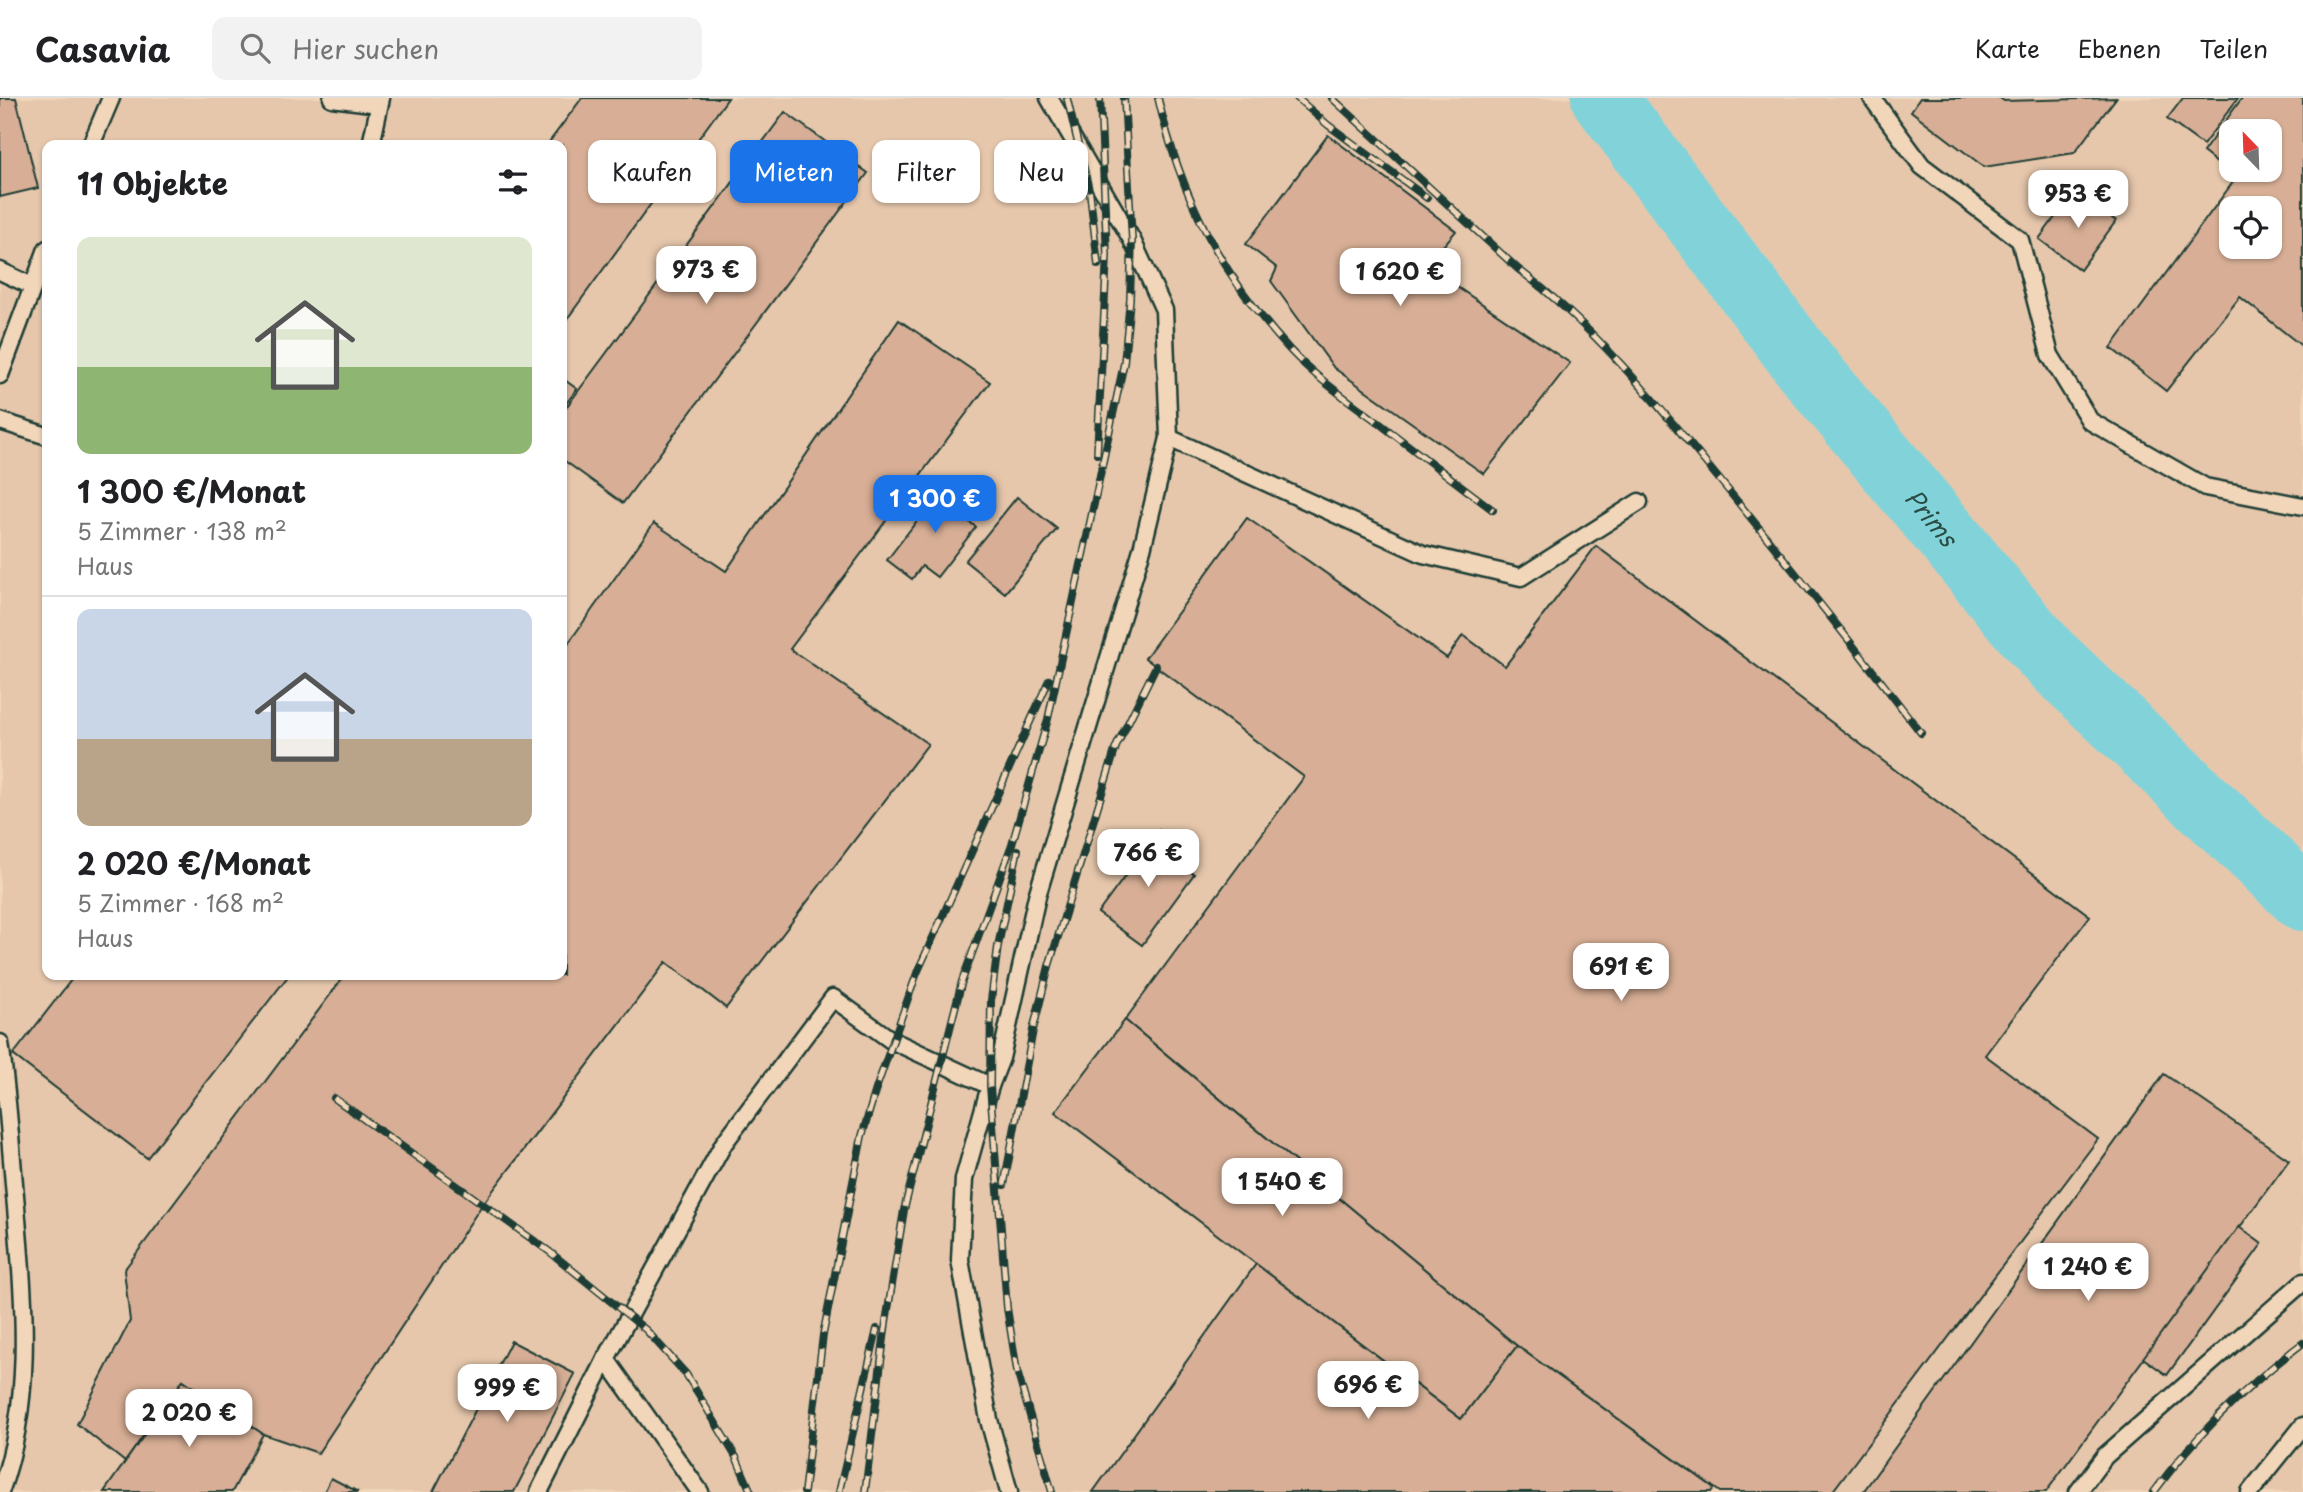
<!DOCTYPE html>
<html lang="de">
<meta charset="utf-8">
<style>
:root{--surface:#fff;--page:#f2f2f2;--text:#202124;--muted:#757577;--line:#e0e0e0;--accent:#1a73e8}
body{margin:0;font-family:"Playpen Sans",sans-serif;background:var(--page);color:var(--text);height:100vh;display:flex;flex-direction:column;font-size:26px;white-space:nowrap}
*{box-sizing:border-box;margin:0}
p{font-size:23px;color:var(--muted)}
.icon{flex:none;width:38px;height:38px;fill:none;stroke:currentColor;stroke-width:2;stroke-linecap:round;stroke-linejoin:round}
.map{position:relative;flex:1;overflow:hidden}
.details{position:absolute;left:42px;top:42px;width:525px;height:840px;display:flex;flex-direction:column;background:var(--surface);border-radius:14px;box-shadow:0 2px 5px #0004}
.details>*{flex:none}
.hud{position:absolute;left:588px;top:42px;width:665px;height:63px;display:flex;gap:14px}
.needle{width:46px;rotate:337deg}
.controls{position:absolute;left:2219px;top:21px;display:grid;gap:14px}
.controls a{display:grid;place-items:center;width:63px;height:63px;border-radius:14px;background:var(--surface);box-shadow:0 2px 5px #0004;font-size:35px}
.price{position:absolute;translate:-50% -60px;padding:0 16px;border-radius:14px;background:#fff;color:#222;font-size:23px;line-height:46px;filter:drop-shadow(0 2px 4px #0008)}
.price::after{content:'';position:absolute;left:50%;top:42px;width:21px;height:16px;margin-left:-10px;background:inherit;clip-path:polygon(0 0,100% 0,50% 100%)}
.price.selected{background:var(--accent);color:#fff}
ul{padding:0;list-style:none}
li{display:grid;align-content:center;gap:14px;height:371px;padding:0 35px}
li+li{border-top:2px solid var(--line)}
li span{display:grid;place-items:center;height:217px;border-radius:14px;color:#555}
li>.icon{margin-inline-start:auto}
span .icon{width:126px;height:126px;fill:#fffc;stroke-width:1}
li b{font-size:30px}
h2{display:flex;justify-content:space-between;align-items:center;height:84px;padding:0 35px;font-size:30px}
.tag{padding:0 24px;border-radius:14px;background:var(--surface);box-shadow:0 2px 5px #0004;font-size:24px;line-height:63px}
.tag.selected{background:var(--accent);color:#fff}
header{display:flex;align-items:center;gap:42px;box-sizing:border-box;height:98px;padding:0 35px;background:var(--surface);border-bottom:2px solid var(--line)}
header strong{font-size:33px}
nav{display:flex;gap:38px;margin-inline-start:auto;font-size:24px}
.search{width:490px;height:63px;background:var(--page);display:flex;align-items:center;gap:18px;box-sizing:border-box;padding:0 24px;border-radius:14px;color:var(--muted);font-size:26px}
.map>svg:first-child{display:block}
</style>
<header>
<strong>Casavia</strong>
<div class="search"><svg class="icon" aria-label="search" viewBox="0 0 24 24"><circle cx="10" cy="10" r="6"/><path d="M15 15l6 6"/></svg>Hier suchen</div>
<nav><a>Karte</a><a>Ebenen</a><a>Teilen</a></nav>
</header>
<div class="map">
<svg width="2303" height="1394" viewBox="0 0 2303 1394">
<rect width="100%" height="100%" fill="#f2d6b9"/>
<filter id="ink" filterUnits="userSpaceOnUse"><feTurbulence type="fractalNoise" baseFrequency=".0143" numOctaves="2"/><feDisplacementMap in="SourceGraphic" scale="14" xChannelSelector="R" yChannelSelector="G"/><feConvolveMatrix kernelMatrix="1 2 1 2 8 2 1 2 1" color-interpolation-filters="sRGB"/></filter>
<g filter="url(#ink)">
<!-- built -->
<path fill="#e6c7ac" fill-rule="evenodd" d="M 0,0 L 2303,0 L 2303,1394 L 0,1394 ZM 2231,33 L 2270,33 L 2270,72 L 2231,72 ZM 47,47 L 562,47 L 562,877 L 47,877 ZM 2231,110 L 2270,110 L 2270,149 L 2231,149 Z"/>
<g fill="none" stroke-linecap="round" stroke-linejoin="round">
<!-- river -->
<path stroke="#82d3d9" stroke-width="66" id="s1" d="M 1604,0 L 1808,271 L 2045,555 L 2303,800"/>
</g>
<!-- building -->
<g fill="#d8af96" stroke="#1f3d34" stroke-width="2" fill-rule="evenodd">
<polygon points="0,0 16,0 38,90 0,99"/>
<polygon points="582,0 728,0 562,228 562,47 547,47"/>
<polygon points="1920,0 2000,0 2004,3 2116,0 2074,55 1984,69 1911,13"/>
<polygon points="2183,0 2238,0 2203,47 2167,21"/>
<path d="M 2242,0 L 2303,0 L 2303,249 L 2240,199 L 2166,293 L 2111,250 L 2236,80 L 2203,54 ZM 2231,33 L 2270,33 L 2270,72 L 2231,72 ZM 2231,110 L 2270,110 L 2270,149 L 2231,149 Z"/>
<polygon points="785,14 868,75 623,405 562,361 562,315"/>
<polygon points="1328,37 1456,133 1426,168 1570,265 1484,376 1334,270 1271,183 1277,170 1246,146"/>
<polygon points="2075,92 2116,123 2080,172 2039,141"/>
<polygon points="899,222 990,284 790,551 928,646 726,910 666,864 482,1107 318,1355 263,1336 183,1282 125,1364 77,1326 130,1223 124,1172 345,877 562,877 562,554 654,425 726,473"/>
<polygon points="562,280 577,291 562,311"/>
<polygon points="945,386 973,407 963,419 976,429 937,479 922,468 912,481 887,462"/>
<polygon points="1017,399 1057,431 1005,495 965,463"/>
<polygon points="1247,420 1447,560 1463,537 1505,568 1596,448 2090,818 1985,957 2098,1041 1832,1394 1720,1394 1517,1248 1125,922 1304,679 1145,560"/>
<polygon points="1159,732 1187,752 1178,764 1194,776 1142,847 1098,815"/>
<polygon points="75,877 289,877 147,1060 13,957"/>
<polygon points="1125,922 1517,1248 1461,1321 1055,1014"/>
<polygon points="2164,976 2289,1062 2046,1394 1863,1394"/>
<polygon points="2239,1129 2262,1146 2167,1277 2143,1260"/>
<polygon points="1256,1166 1461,1321 1517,1248 1714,1390 1711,1394 1093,1394"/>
<polygon points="511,1243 575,1276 514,1394 433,1394"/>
<polygon points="183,1282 263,1336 232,1394 104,1394"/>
<polygon points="331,1380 358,1394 324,1394"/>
</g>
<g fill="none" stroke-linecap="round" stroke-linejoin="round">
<defs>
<g id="service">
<polyline points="332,0 379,6"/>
<polyline points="1872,0 1922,68 2020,142 2050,257 2090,323 2205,389 2303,408"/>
<polyline points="91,47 111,0"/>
<polyline points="371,47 381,0"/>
<polyline points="0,173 32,188"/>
<polyline points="0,277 47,151"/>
<polyline points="0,323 47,338"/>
<polyline points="1169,340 1423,456 1521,479 1639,404"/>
<path d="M 0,945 C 8,999 11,1054 16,1109 C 24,1205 34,1302 0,1394"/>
<polyline points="606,1261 724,1045 833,900 891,942 990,988"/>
<polyline points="539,1394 606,1261 700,1394"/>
<polyline points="1009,1394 989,1322 960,1162 964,1081 990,988 1001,960 1037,798 1142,451 1169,340 1164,212 1132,142 1049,0"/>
<polyline points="2078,1394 2105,1358 2303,1184"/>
<polyline points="2250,1394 2303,1328"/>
</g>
</defs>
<!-- service casing -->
<use href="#service" stroke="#1f3d34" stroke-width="21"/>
<!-- service -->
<use href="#service" stroke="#f2d6b9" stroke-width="16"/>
<defs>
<g id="rail">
<polyline points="1067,0 1090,96 1098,167"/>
<path d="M 1158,0 C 1181,99 1220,175 1289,251 C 1314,278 1345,300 1375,322 C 1414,352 1453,382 1493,412"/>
<polyline points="1297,0 1328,27 1427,100"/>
<path d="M 1332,0 L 1518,171 C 1596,230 1657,306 1719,381 C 1788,465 1855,549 1921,635"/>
<polyline points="1097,356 1107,157 1100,0"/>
<polyline points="1018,752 998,848 991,902 990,988 1007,1210 1017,1273 1052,1394"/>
<polyline points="334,1000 550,1154 646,1232 686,1276 736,1359 751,1394"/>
<polyline points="1004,1087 1033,932 1049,868 1116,649 1156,568"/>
<polyline points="804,1394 823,1237 862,1038 876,991 917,875 1049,582"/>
<polyline points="839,1394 877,1231"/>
<polyline points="865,1394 886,1224 904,1112 962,883 1012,746 1048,621 1124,265 1130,201 1132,142 1124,0"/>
<path d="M 2154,1394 C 2196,1337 2246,1288 2303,1245"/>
</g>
</defs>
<!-- rail casing -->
<use href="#rail" stroke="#1f3d34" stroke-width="8"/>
<!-- rail -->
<use href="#rail" stroke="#f2d6b9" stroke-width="5" stroke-dasharray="16" stroke-linecap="butt"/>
</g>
</g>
<g text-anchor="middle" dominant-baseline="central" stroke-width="5" stroke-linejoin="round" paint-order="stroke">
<!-- water labels -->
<g font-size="24" font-style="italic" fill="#294c44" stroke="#f2d6b9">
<text stroke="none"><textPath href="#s1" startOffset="532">Prims</textPath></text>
</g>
</g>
</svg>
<div class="controls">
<a><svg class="needle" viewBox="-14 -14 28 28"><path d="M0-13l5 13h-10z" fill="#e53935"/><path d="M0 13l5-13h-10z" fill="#757577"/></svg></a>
<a><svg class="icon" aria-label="locate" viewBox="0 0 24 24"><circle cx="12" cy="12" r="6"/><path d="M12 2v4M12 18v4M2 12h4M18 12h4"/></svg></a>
</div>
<b class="price" style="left:2078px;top:132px">953 €</b>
<b class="price" style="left:706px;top:208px">973 €</b>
<b class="price" style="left:1400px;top:210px">1 620 €</b>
<b class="price selected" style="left:935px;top:437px">1 300 €</b>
<b class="price" style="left:1148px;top:791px">766 €</b>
<b class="price" style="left:1621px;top:905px">691 €</b>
<b class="price" style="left:1282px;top:1120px">1 540 €</b>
<b class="price" style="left:2088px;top:1205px">1 240 €</b>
<b class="price" style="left:1368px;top:1323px">696 €</b>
<b class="price" style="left:507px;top:1326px">999 €</b>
<b class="price" style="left:189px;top:1351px">2 020 €</b>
<div class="hud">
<a class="tag">Kaufen</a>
<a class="tag selected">Mieten</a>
<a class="tag">Filter</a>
<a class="tag">Neu</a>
</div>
<section class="details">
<h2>11 Objekte<svg class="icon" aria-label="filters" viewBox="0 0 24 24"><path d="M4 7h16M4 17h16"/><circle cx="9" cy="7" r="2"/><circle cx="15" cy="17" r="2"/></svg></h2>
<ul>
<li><span style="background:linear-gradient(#dfe7d0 60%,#8fb573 0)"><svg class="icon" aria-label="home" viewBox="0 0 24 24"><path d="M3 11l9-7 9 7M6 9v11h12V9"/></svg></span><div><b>1 300 €/Monat</b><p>5 Zimmer · 138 m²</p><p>Haus</p></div></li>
<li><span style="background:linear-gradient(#c9d6e8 60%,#b9a48a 0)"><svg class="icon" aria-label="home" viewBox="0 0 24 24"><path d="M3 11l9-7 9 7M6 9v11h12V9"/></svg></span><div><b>2 020 €/Monat</b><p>5 Zimmer · 168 m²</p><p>Haus</p></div></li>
</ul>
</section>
</div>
